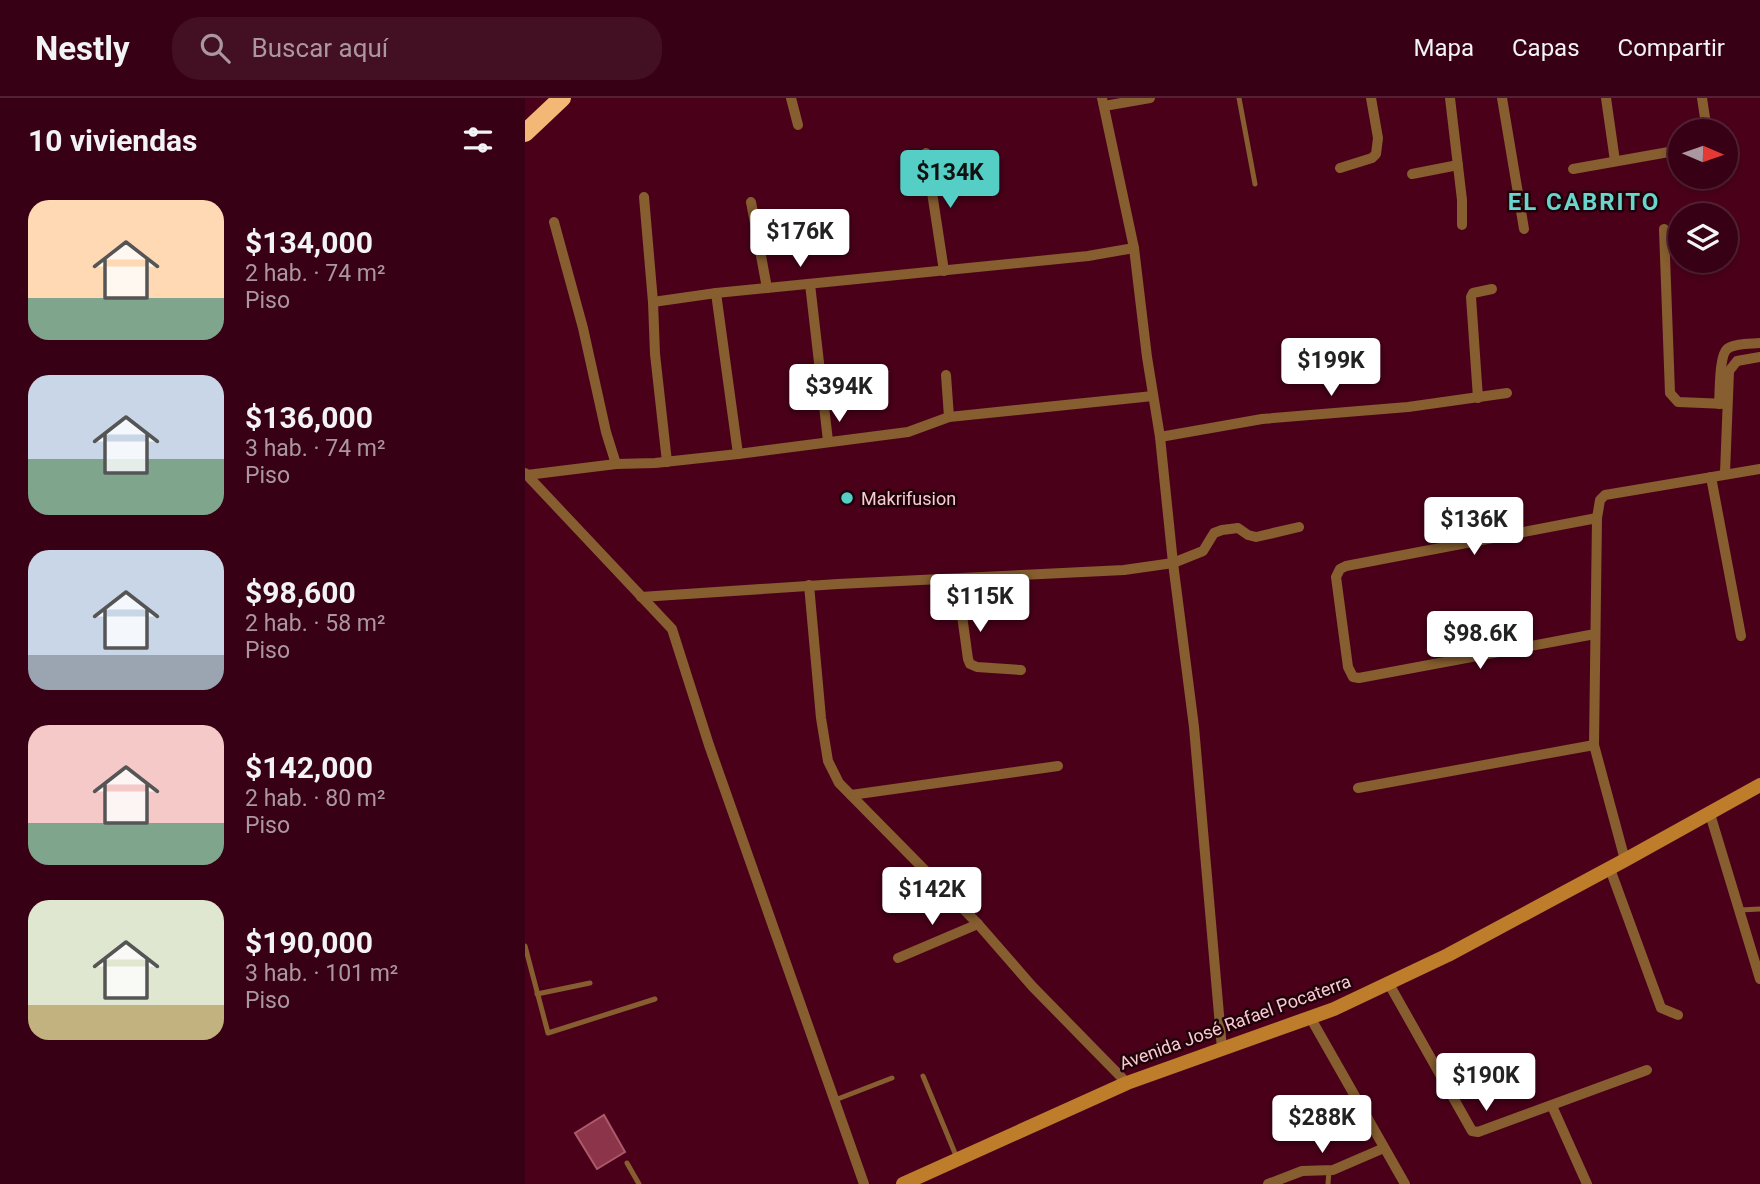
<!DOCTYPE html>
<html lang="es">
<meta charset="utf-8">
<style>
:root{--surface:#380014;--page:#430f22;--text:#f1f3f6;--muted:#ab97a0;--line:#522234;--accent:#55cec5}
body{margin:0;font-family:Roboto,sans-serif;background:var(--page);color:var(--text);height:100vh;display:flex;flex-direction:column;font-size:26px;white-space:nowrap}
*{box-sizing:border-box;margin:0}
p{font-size:23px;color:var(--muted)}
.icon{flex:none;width:38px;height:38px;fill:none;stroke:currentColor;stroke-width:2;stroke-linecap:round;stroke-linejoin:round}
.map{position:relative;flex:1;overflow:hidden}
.side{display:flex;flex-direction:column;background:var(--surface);width:525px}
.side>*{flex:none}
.needle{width:46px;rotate:92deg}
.tools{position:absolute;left:1143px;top:21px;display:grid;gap:14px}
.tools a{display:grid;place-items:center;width:70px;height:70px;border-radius:50%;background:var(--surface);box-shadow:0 4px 10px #0003,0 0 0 2px var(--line);font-size:35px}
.price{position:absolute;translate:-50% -60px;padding:0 16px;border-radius:7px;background:#fff;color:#222;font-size:23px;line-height:46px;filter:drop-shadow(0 2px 4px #0008)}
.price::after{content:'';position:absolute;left:50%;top:42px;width:21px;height:16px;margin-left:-10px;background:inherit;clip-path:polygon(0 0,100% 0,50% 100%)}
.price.on{background:var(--accent);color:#111}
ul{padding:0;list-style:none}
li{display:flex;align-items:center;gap:21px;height:175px;padding:0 28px}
li span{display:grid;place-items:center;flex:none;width:196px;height:140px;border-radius:21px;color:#555}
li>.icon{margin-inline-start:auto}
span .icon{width:84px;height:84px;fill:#fffc;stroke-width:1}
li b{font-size:30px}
h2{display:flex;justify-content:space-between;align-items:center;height:84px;padding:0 28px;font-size:30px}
header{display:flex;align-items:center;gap:42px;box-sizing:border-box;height:98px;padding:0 35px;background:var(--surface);border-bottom:2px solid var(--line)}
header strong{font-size:33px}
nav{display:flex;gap:38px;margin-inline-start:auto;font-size:24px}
.search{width:490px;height:63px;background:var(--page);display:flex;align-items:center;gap:18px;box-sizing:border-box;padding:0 24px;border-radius:28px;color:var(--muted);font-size:26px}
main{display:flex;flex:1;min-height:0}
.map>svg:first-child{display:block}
</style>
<header>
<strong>Nestly</strong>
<div class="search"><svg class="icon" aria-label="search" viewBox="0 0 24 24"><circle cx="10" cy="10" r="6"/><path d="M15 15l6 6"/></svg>Buscar aquí</div>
<nav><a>Mapa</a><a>Capas</a><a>Compartir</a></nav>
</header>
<main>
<section class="side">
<h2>10 viviendas<svg class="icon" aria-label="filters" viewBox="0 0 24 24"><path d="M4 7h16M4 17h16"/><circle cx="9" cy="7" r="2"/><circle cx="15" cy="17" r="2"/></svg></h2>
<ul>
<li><span style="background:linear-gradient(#ffd9b3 70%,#7fa58c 0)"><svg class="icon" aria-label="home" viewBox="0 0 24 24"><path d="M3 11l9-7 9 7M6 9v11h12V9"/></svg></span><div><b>$134,000</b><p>2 hab. · 74 m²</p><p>Piso</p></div></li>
<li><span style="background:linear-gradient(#c9d6e8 60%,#7fa58c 0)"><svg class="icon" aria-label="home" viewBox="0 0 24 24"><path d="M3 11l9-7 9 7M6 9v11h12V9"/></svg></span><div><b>$136,000</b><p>3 hab. · 74 m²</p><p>Piso</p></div></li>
<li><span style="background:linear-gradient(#c9d6e8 75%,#9aa5b1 0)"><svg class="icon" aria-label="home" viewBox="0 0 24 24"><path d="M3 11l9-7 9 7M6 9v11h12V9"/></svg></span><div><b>$98,600</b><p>2 hab. · 58 m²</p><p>Piso</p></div></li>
<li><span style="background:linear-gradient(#f6c9c9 70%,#7fa58c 0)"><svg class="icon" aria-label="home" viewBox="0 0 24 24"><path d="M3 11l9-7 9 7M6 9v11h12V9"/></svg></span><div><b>$142,000</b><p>2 hab. · 80 m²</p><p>Piso</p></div></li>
<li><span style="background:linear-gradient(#dfe7d0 75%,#c2b280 0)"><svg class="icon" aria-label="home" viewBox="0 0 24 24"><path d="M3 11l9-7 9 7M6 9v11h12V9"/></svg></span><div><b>$190,000</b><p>3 hab. · 101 m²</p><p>Piso</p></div></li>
</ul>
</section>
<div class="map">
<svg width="1235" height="1086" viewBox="0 0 1235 1086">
<rect width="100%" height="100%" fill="#4b001a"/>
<!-- building -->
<polygon fill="#8c3449" stroke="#ac5a6a" stroke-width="2" points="79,1017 100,1054 72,1071 50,1035"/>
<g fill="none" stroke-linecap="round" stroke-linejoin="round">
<!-- lane -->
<g stroke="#865e2f" stroke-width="5">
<polyline points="714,0 730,86"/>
<polyline points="1215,812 1235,811"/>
<polyline points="0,848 23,935 130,901"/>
<polyline points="12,896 65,885"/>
<polyline points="398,978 432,1060"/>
<polyline points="310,1002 367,980"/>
<polyline points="102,1065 114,1086"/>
<polyline points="803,1086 804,1073"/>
</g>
<!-- street -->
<g stroke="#865e2f" stroke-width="10">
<polyline points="266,0 273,27"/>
<polyline points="577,0 609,150 622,259 635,339 648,465 669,629 697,951"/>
<polyline points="925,0 937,102 937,127"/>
<polyline points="977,0 999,131"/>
<polyline points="1081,0 1090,63"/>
<polyline points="1177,0 1182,33"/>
<polyline points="579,8 625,0"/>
<polyline points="401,55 419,173"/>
<polyline points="815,70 847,60 851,56 853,40 846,0"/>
<polyline points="1048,71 1155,52"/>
<polyline points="887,76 933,67"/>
<polyline points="119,99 128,204"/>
<polyline points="226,104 242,190"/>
<polyline points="29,124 58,230 81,334 91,366"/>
<polyline points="1139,131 1145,295 1153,304 1202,306"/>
<polyline points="285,186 303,343"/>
<polyline points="191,195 213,356"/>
<polyline points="421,277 424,319"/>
<polyline points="953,300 946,199 948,195 967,191"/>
<path d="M 1194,306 C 1195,294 1194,258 1202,251 C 1210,245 1225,246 1235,245"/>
<polyline points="635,339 737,321 883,309 982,295"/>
<polyline points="142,364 130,256 128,204 191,195 563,158 609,150"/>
<polyline points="0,375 147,531 184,647 339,1086"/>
<polyline points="1200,375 1204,273 1212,263 1235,259"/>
<polyline points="2,377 91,366 130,365 213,356 383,334 424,319 628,298"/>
<polyline points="1186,379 1216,538"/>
<polyline points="432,481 443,561 445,566 452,569 496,572"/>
<polyline points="284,487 296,620 303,663 314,685 453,826 507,888 602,985"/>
<polyline points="116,499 313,486 599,472 648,465 678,453 689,435 697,432 713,430 723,437 731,439 774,429"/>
<polyline points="1070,536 834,580 828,579 823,569 811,479 815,471 821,468 1072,420"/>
<polyline points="833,690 1069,647"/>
<polyline points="326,697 533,668"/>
<polyline points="1185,716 1235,881"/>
<polyline points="1100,762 1069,647 1072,420 1075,402 1080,397 1235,371"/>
<polyline points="1085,771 1136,910 1153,917"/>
<polyline points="373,860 453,826"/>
<polyline points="864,886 947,1033 953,1034 1122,972"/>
<polyline points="785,919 880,1086"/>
<polyline points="1027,1008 1062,1086"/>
<polyline points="743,1086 777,1073 808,1072 859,1050"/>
</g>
<!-- secondary -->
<polyline stroke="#bd7d2b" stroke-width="14" points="378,1086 602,985 809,911 923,857 1100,762 1235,687"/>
<!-- highway -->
<polyline stroke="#f3b875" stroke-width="18" points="0,35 37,0"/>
</g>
<!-- markers -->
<circle fill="#55cec5" stroke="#1f0209" stroke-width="2.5" cx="322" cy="400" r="7"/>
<g text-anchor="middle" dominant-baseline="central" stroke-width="5" stroke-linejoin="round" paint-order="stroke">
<!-- poi labels -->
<g font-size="18" fill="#f9cad1" stroke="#1f0209" text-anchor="start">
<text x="336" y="400">Makrifusion</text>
</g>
<!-- street labels -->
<g font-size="18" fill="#f9cad1" stroke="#1f0209">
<text transform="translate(710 924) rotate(-20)">Avenida José Rafael Pocaterra</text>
</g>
<!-- district labels -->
<g font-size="24" font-weight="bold" letter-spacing="2" fill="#6ad5cc" stroke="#1f0209">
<text x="1059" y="104">EL CABRITO</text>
</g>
</g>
</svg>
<div class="tools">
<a><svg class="needle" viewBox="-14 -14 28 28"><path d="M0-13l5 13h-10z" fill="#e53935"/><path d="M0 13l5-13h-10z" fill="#ab97a0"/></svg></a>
<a><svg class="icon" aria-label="layers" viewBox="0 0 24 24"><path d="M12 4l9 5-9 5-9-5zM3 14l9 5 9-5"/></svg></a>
</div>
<b class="price on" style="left:425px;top:112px">$134K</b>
<b class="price" style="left:275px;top:171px">$176K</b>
<b class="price" style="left:806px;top:300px">$199K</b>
<b class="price" style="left:314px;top:326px">$394K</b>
<b class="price" style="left:949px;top:459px">$136K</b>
<b class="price" style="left:455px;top:536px">$115K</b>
<b class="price" style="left:955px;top:573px">$98.6K</b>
<b class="price" style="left:407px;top:829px">$142K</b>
<b class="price" style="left:961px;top:1015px">$190K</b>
<b class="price" style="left:797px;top:1057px">$288K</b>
</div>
</main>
